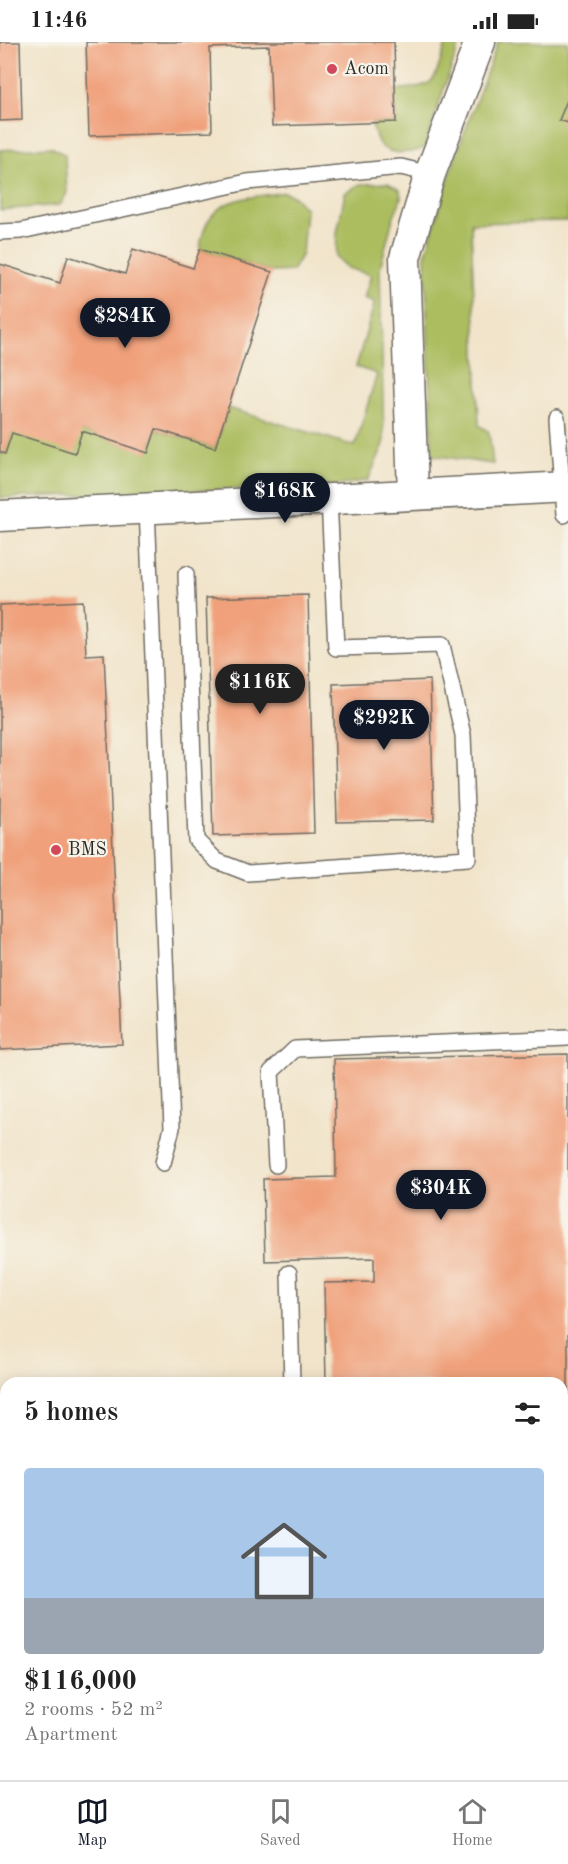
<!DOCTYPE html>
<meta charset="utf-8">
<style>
:root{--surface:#fff;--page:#f2f2f2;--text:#222;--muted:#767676;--line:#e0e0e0;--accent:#111827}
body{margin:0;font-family:"Old Standard TT",serif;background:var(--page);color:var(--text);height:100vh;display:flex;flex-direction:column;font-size:22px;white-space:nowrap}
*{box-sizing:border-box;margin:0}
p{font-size:20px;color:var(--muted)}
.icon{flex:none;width:33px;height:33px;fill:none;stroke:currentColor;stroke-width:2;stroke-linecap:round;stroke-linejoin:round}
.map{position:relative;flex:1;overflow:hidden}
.details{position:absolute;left:0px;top:1335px;width:568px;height:404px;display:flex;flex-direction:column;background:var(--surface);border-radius:18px 18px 0 0;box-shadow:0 3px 15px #0003}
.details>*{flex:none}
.price{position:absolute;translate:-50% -51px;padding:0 14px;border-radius:21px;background:var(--accent);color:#fff;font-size:20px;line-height:39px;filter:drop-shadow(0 2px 3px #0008)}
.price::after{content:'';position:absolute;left:50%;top:36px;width:18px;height:14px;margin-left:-9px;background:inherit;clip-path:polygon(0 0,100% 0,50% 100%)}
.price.active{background:#222;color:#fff}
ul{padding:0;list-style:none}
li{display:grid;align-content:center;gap:12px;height:318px;padding:0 24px}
li span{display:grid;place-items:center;height:186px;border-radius:6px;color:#555}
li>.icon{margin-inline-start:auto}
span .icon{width:108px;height:108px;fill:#fffc;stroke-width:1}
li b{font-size:26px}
h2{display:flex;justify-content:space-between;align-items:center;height:72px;padding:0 24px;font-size:26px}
.status{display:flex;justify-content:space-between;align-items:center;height:42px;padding:0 30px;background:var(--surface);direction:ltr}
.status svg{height:16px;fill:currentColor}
.dock{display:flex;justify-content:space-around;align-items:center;height:84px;border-top:2px solid var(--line);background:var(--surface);font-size:16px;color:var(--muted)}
.dock a{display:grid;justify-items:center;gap:3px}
.dock .active{color:var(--accent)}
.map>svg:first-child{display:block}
</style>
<div class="status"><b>11:46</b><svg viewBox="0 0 49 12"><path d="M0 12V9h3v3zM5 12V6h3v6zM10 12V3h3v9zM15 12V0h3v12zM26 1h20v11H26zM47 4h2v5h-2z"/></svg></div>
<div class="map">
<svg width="568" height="1738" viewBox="0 0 568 1738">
<rect width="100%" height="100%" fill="#f7f3e8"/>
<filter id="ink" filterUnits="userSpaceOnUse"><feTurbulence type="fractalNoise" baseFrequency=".0167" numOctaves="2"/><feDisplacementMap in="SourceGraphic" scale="12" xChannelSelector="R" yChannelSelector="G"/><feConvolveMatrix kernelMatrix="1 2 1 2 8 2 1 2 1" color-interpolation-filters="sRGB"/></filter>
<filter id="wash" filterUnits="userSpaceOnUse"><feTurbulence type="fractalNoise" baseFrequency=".008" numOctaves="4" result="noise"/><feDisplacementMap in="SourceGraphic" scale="24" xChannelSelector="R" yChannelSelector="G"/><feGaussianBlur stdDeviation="1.35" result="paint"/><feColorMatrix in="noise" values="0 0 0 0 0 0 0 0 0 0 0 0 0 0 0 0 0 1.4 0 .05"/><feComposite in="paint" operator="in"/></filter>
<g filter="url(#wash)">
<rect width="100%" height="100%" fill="#f1e4ca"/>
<!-- green -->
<g fill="#acbd61" stroke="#6c7446" stroke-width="1.5">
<path d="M 447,0 L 460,0 L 424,106 C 412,111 392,114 381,104 C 376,99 374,87 371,81 L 396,80 L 395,48 C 441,44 432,40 447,0 Z"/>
<polygon points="498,0 568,0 568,179 471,181 479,383 489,390 493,422 432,413 425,214 455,116"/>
<polygon points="51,105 65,113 67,151 60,163 0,168 0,108"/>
<polygon points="388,141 400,148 401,157 393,176 380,226 384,402 368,438 341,443 0,456 0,410 5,412 12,391 82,389 148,410 156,387 215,406 228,366 355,404 377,332 356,325 375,260 364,256 371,233 348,226 336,215 337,191 345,151 360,142"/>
<path d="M 284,150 L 294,154 L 306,167 L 302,212 L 292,229 L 272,230 L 200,207 C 206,153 241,158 284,150 Z"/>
</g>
<g id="blocks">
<!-- building -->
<g fill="#f0a17c">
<polygon points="0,0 20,0 22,78 0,79"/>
<polygon points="86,0 394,0 396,80 272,84 269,4 210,6 212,90 89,94"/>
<polygon points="568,56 568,81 559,78"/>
<polygon points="133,207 193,226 200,207 272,230 215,406 156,387 148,411 82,389 75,411 12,391 5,412 0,410 0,222 60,241 68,214 125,232"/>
<polygon points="308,553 314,791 213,794 206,556"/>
<polygon points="83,559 86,613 104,612 122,1002 0,1008 0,563"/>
<polygon points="430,638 434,778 337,780 333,642"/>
<polygon points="568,1012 568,1392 562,1392 562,1341 326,1341 324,1241 374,1240 374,1216 265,1219 263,1137 336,1135 334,1017"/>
<polygon points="562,1596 568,1596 568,1738 0,1738 0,1626 6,1625 6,1732 562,1732"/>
</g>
</g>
</g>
<g filter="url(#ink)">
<use href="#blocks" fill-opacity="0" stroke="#706c63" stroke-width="1.5"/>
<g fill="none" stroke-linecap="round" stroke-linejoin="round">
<defs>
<g id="service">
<polyline points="0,190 21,189 247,140 401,125 430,132"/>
<polyline points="557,376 564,473"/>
<polyline points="147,466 172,1086 163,1121"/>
<polyline points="186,532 196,798 217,819 248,831 468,816 463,693 442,603 336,606 329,456"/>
<polyline points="276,1123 271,1030 295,1007 568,996"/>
<polyline points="289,1231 292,1341"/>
<polyline points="562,1410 568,1409"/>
<polyline points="562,1509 568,1509"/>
<polyline points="0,1525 6,1525"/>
</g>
<g id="minor">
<polyline points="413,452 405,216 430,132 480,0"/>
<polyline points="0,474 568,445"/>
</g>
</defs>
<!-- service casing -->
<use href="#service" stroke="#706c63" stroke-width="18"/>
<!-- minor casing -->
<use href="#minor" stroke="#706c63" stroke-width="33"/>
<!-- service -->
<use href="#service" stroke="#fff" stroke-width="15"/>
<!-- minor -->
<use href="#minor" stroke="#fff" stroke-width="30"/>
</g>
</g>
<!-- markers -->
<g fill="#d1495b" stroke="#f7f3e8" stroke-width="2">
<circle cx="332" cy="27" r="6"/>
<circle cx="56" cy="808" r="6"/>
</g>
<g text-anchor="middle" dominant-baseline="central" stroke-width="4.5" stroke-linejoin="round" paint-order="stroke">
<!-- poi labels -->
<g font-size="18" fill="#2b2b2b" stroke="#f7f3e8" text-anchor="start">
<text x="344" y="27">Acom</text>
<text x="68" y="808">BMS</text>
</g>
</g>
</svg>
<b class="price" style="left:125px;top:307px">$284K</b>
<b class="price" style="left:285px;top:482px">$168K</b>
<b class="price active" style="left:260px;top:673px">$116K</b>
<b class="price" style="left:384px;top:709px">$292K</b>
<b class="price" style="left:441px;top:1179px">$304K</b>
<section class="details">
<h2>5 homes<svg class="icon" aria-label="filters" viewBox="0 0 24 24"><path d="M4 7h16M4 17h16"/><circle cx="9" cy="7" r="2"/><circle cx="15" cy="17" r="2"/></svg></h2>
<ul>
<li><span style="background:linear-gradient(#a9c7e8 70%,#9aa5b1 0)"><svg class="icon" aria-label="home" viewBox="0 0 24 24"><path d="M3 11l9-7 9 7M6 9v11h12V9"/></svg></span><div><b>$116,000</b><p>2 rooms · 52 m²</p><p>Apartment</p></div></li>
</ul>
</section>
</div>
<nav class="dock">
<a class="active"><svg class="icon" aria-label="map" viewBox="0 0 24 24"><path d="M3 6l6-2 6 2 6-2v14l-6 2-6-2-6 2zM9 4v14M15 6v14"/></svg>Map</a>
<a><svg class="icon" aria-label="saved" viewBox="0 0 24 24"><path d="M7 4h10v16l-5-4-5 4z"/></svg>Saved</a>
<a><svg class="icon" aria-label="home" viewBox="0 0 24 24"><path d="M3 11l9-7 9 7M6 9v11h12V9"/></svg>Home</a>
</nav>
